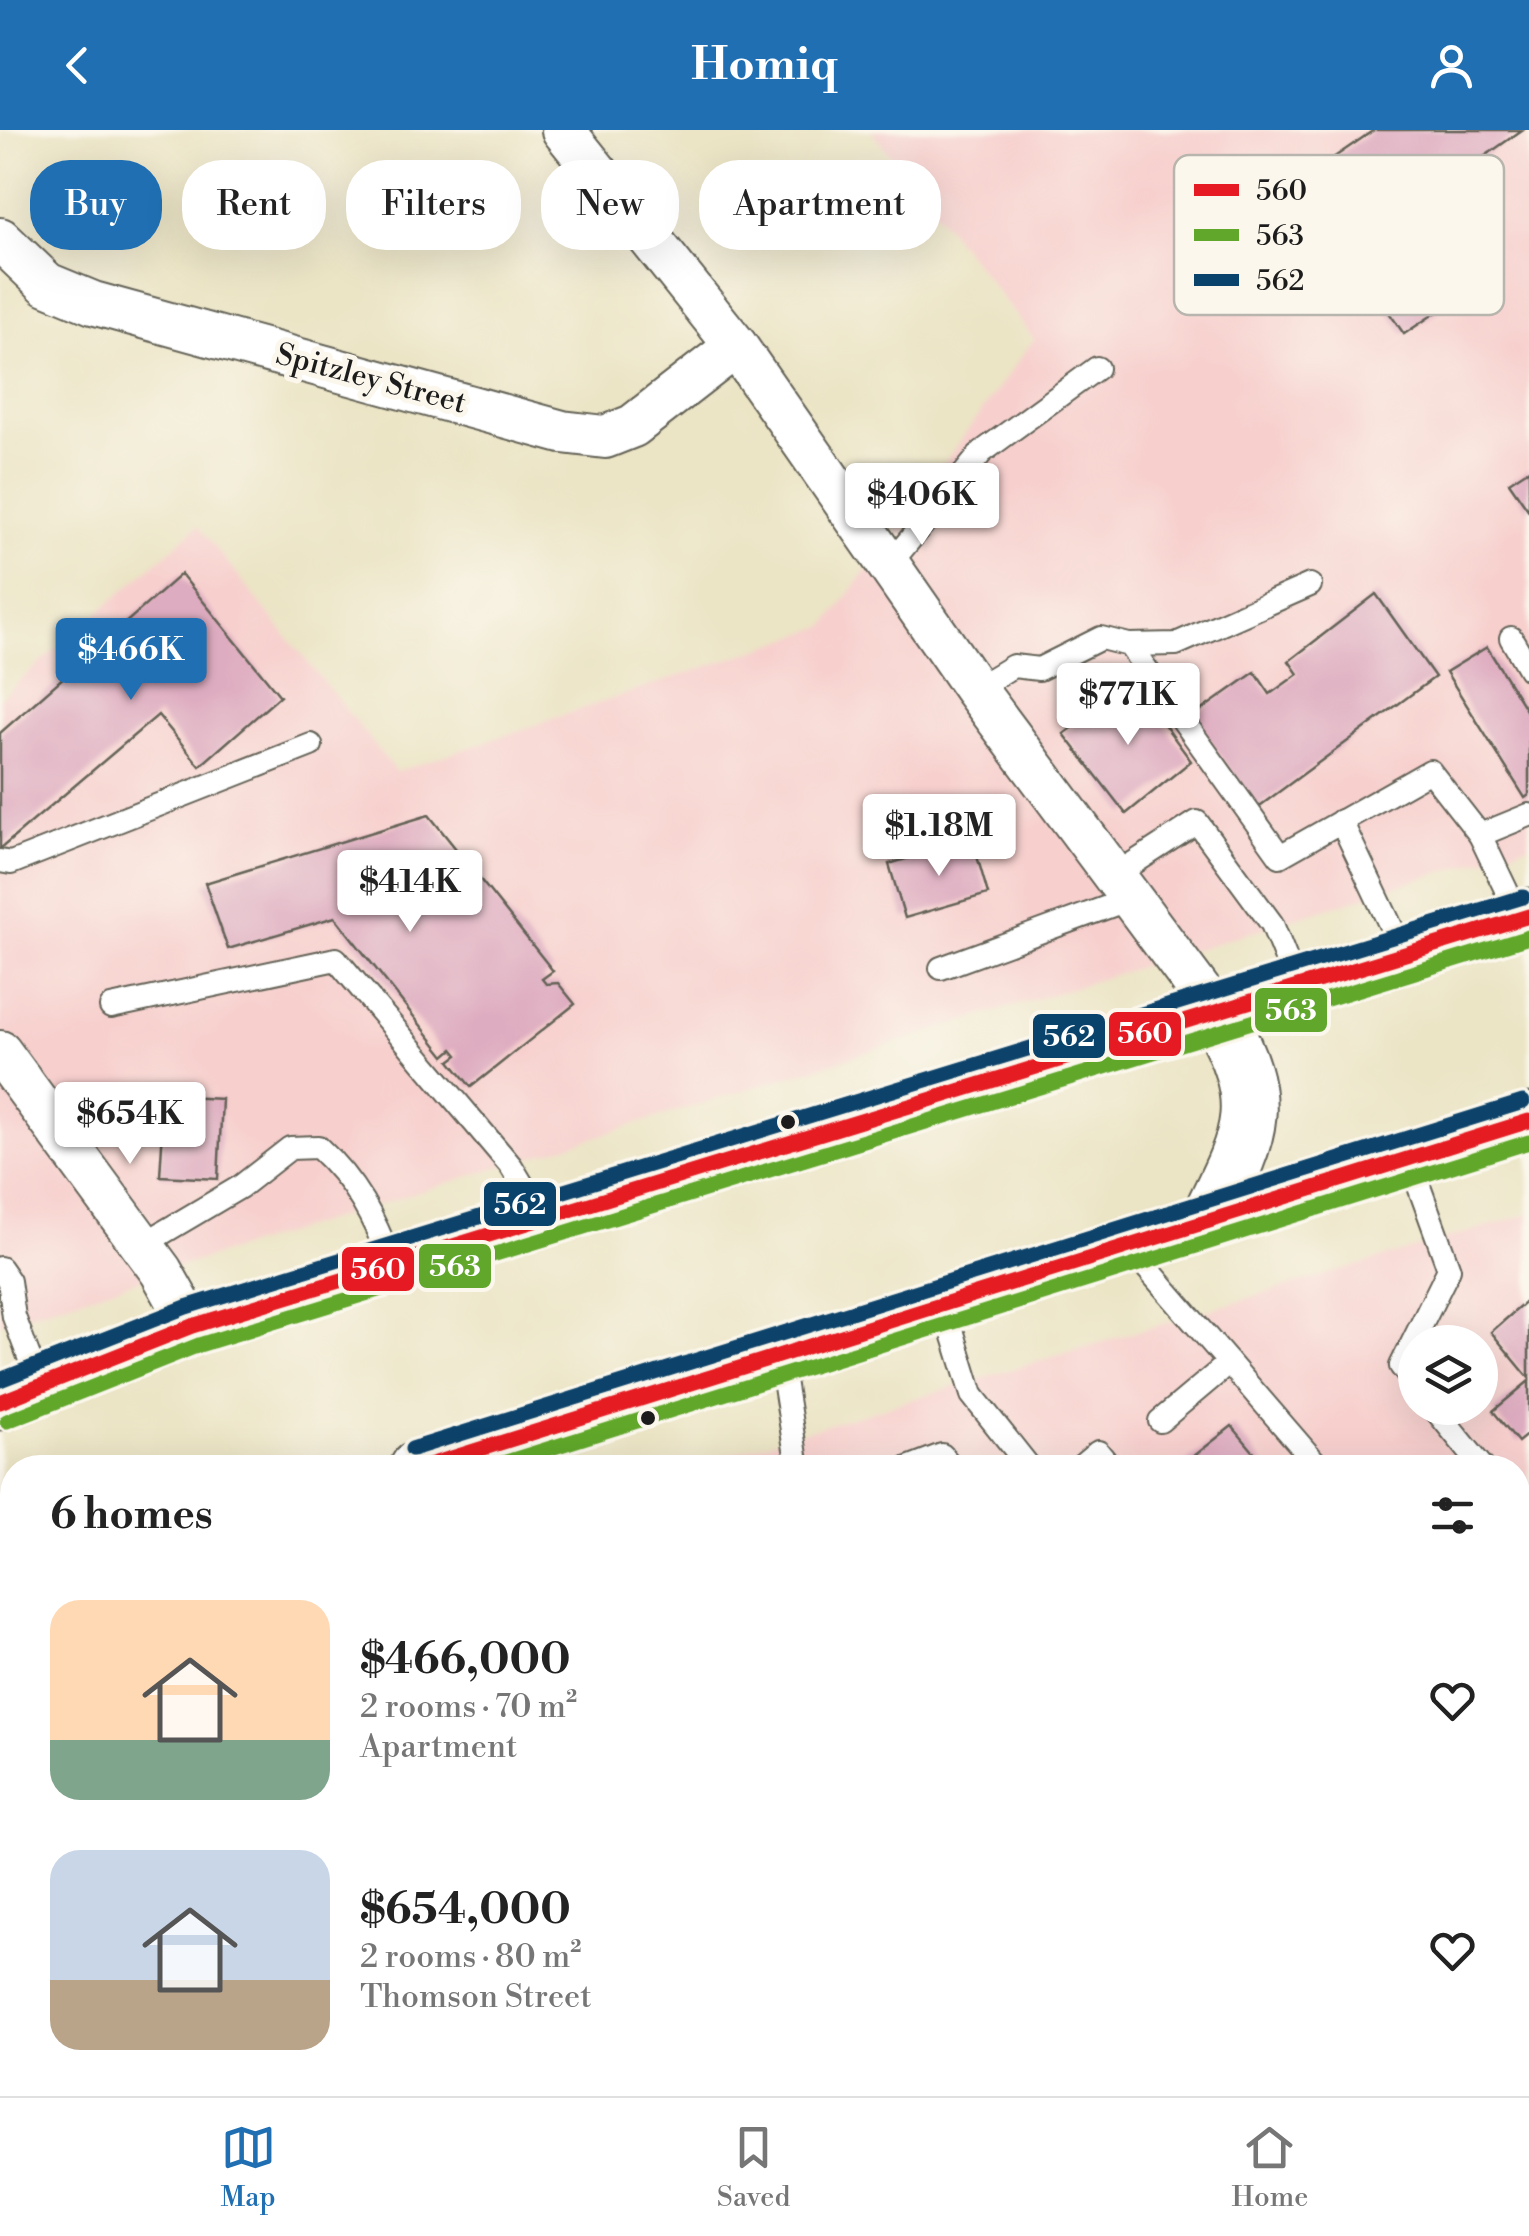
<!DOCTYPE html>
<meta charset="utf-8">
<style>
:root{--surface:#fff;--page:#f2f2f2;--text:#222;--muted:#767676;--line:#e0e0e0;--accent:#1f6fb2}
body{margin:0;font-family:"Libre Bodoni",serif;background:var(--page);color:var(--text);height:100vh;display:flex;flex-direction:column;font-size:38px;white-space:nowrap}
*{box-sizing:border-box;margin:0}
p{font-size:32px;color:var(--muted)}
.icon{flex:none;width:55px;height:55px;fill:none;stroke:currentColor;stroke-width:2;stroke-linecap:round;stroke-linejoin:round}
.map{position:relative;flex:1;overflow:hidden}
.panel{position:absolute;left:0px;top:1325px;width:1530px;height:642px;display:flex;flex-direction:column;background:var(--surface);border-radius:40px 40px 0 0;box-shadow:0 10px 40px #0002}
.panel>*{flex:none}
.hud{position:absolute;left:30px;top:30px;width:1000px;height:90px;display:flex;gap:20px}
.fabs{position:absolute;left:1398px;top:1195px;display:grid;gap:20px}
.fabs a{display:grid;place-items:center;width:100px;height:100px;border-radius:50%;background:var(--surface);box-shadow:0 10px 40px #0002;font-size:50px}
.price{position:absolute;translate:-50% -85px;padding:0 22px;border-radius:10px;background:#fff;color:#222;font-size:32px;line-height:65px;filter:drop-shadow(0 2px 5px #0008)}
.price::after{content:'';position:absolute;left:50%;top:60px;width:30px;height:22px;margin-left:-15px;background:inherit;clip-path:polygon(0 0,100% 0,50% 100%)}
.price.active{background:var(--accent);color:#fff}
ul{padding:0;list-style:none}
li{display:flex;align-items:center;gap:30px;height:250px;padding:0 50px}
li span{display:grid;place-items:center;flex:none;width:280px;height:200px;border-radius:30px;color:#555}
li>.icon{margin-inline-start:auto}
span .icon{width:120px;height:120px;fill:#fffc;stroke-width:1}
li b{font-size:42px}
h2{display:flex;justify-content:space-between;align-items:center;height:120px;padding:0 50px;font-size:42px}
.chip{padding:0 35px;border-radius:40px;background:var(--surface);box-shadow:0 10px 40px #0002;font-size:35px;line-height:90px}
.chip.active{background:var(--accent);color:#fff}
header{display:flex;justify-content:space-between;align-items:center;height:130px;padding:0 50px;background:var(--accent);color:#fff;font-size:45px;font-weight:800}
.menu{display:flex;justify-content:space-around;align-items:center;height:140px;border-top:2px solid var(--line);background:var(--surface);font-size:28px;color:var(--muted)}
.menu a{display:grid;justify-items:center;gap:5px}
.menu .active{color:var(--accent)}
.map>svg:first-child{display:block}
</style>
<header><svg class="icon" aria-label="back" viewBox="0 0 24 24"><path d="M15 5l-7 7 7 7"/></svg>Homiq<svg class="icon" aria-label="person" viewBox="0 0 24 24"><circle cx="12" cy="8" r="4"/><path d="M4 21q1-7 8-7t8 7"/></svg></header>
<div class="map">
<svg width="1529" height="1966" viewBox="0 0 1529 1966">
<rect width="100%" height="100%" fill="#fbf7ec"/>
<filter id="ink" filterUnits="userSpaceOnUse"><feTurbulence type="fractalNoise" baseFrequency=".01" numOctaves="2"/><feDisplacementMap in="SourceGraphic" scale="20" xChannelSelector="R" yChannelSelector="G"/><feConvolveMatrix kernelMatrix="1 2 1 2 8 2 1 2 1" color-interpolation-filters="sRGB"/></filter>
<filter id="wash" filterUnits="userSpaceOnUse"><feTurbulence type="fractalNoise" baseFrequency=".0048" numOctaves="4" result="noise"/><feDisplacementMap in="SourceGraphic" scale="40" xChannelSelector="R" yChannelSelector="G"/><feGaussianBlur stdDeviation="2.25" result="paint"/><feColorMatrix in="noise" values="0 0 0 0 0 0 0 0 0 0 0 0 0 0 0 0 0 1.4 0 .05"/><feComposite in="paint" operator="in"/></filter>
<g filter="url(#wash)">
<rect width="100%" height="100%" fill="#ebe4c5"/>
<!-- built -->
<g fill="#f7d0ce" fill-rule="evenodd">
<polygon points="871,0 1529,0 1529,715 0,1193 0,568 198,396 396,642 826,496 1034,209"/>
<path d="M 1529,1084 L 1529,1799 L 1518,1785 L 1518,1338 L 683,1338 ZM 1415,1212 L 1480,1212 L 1480,1278 L 1415,1278 Z"/>
<polygon points="12,1538 12,1955 361,1955 348,1966 0,1966 0,1542"/>
</g>
<g id="blocks">
<!-- building -->
<g fill="#deacc0">
<polygon points="1374,0 1522,0 1424,69 1483,151 1404,204 1298,52"/>
<polygon points="1529,339 1529,381 1509,352"/>
<polygon points="181,444 280,566 200,636 158,585 0,719 0,603"/>
<polygon points="1376,464 1435,547 1257,678 1193,586 1255,542 1270,564 1298,544 1289,531"/>
<polygon points="1487,517 1529,585 1529,665 1525,668 1446,542"/>
<polygon points="1133,552 1191,631 1126,684 1064,604"/>
<polygon points="429,685 553,841 542,849 546,854 558,853 575,874 471,957 450,931 458,925 453,919 445,926 335,787 228,819 205,753"/>
<polygon points="972,709 988,764 905,788 889,734"/>
<polygon points="165,966 222,969 218,1049 160,1046"/>
<polygon points="1529,1169 1529,1248 1491,1202"/>
<polygon points="1529,1251 1529,1303 1518,1312 1493,1281"/>
<polygon points="1232,1296 1267,1338 1179,1338"/>
<polygon points="23,1955 99,1955 86,1966 11,1966"/>
</g>
</g>
</g>
<g filter="url(#ink)">
<use href="#blocks" fill-opacity="0" stroke="#646257" stroke-width="2.5"/>
<g fill="none" stroke-linecap="round" stroke-linejoin="round">
<defs>
<g id="service">
<polyline points="889,435 982,322 1097,238"/>
<polyline points="1511,508 1529,539"/>
<polyline points="1129,515 1176,514 1310,455"/>
<polyline points="975,559 1013,536 1039,539 1101,508 1129,515 1280,726 1430,641 1480,705"/>
<polyline points="1341,691 1404,824"/>
<polyline points="0,731 11,733 311,615"/>
<polyline points="1115,745 1197,692 1272,794 1298,859"/>
<polyline points="1520,789 1480,705 1529,685"/>
<polyline points="941,838 1132,768"/>
<polyline points="111,877 336,829 511,1036 543,1089"/>
<polyline points="1409,1029 1449,1139 1401,1236 1415,1254"/>
<path d="M 142,1115 L 240,1057 L 290,1018 L 318,1017 C 356,1052 374,1088 392,1135"/>
<polyline points="1129,1117 1320,1338"/>
<polyline points="0,1138 9,1151 14,1187 40,1256"/>
<polyline points="944,1174 972,1265 1030,1338"/>
<polyline points="780,1225 798,1338"/>
<polyline points="1434,1278 1483,1338"/>
<polyline points="1160,1291 1229,1233"/>
<polyline points="908,1338 942,1325 952,1338"/>
<polyline points="1079,1338 1098,1322 1111,1338"/>
<polyline points="1518,1381 1529,1395"/>
<polyline points="1518,1465 1529,1455"/>
<polyline points="0,1603 12,1599"/>
<polyline points="1518,1688 1529,1702"/>
</g>
<g id="minor">
<polyline points="563,0 736,216 975,559 1217,884"/>
<polyline points="0,109 47,154 93,173 562,302 605,307 633,296 736,216"/>
<polyline points="0,922 161,1141 192,1196"/>
<polyline points="0,1682 12,1696"/>
<polyline points="235,1955 245,1966"/>
<polyline points="921,1955 931,1966"/>
</g>
<g id="primary">
<path d="M 1207,1092 C 1251,1003 1268,976 1217,884"/>
<polyline points="0,1272 192,1196 1529,786"/>
<polyline points="418,1338 1529,991"/>
<polyline points="0,1466 12,1462"/>
</g>
</defs>
<!-- service casing -->
<use href="#service" stroke="#646257" stroke-width="26"/>
<!-- minor casing -->
<use href="#minor" stroke="#646257" stroke-width="46"/>
<!-- primary casing -->
<use href="#primary" stroke="#646257" stroke-width="59"/>
<!-- service -->
<use href="#service" stroke="#fff" stroke-width="22"/>
<!-- minor -->
<use href="#minor" stroke="#fff" stroke-width="42"/>
<!-- primary -->
<use href="#primary" stroke="#fff" stroke-width="55"/>
<defs>
<g id="bus-1">
<polyline points="0,1272 192,1196 1529,786"/>
<polyline points="420,1338 1529,991"/>
</g>
<g id="bus-2">
<polyline points="7,1291 199,1215 1529,807"/>
<polyline points="487,1338 1529,1012"/>
</g>
<g id="bus-3">
<polyline points="0,1250 186,1177 1523,767"/>
<polyline points="412,1319 1523,972"/>
</g>
</defs>
<!-- bus-1 casing -->
<use href="#bus-1" stroke="#fbf7ec" stroke-width="22"/>
<!-- bus-2 casing -->
<use href="#bus-2" stroke="#fbf7ec" stroke-width="22"/>
<!-- bus-3 casing -->
<use href="#bus-3" stroke="#fbf7ec" stroke-width="22"/>
<!-- bus-1 -->
<use href="#bus-1" stroke="#e51a23" stroke-width="15"/>
<!-- bus-2 -->
<use href="#bus-2" stroke="#61a72b" stroke-width="15"/>
<!-- bus-3 -->
<use href="#bus-3" stroke="#09426a" stroke-width="15"/>
</g>
</g>
<!-- markers -->
<g fill="#1c1c1c" stroke="#fbf7ec" stroke-width="4">
<circle cx="788" cy="992" r="9"/>
<circle cx="648" cy="1288" r="9"/>
</g>
<g text-anchor="middle" dominant-baseline="central" stroke-width="10" stroke-linejoin="round" paint-order="stroke">
<!-- street labels -->
<g font-size="30" fill="#1c1c1c" stroke="#fbf7ec">
<text transform="translate(371 249) rotate(15)">Spitzley Street</text>
</g>
</g>
<!-- legend -->
<rect x="1174" y="25" width="330" height="160" rx="15" fill="#fbf7ec" stroke="#b8b5ae" stroke-width="2.5"/>
<rect x="1194" y="54" width="45" height="12" fill="#e51a23"/>
<rect x="1194" y="99" width="45" height="12" fill="#61a72b"/>
<rect x="1194" y="144" width="45" height="12" fill="#09426a"/>
<g font-size="28" fill="#1c1c1c">
<text x="1256" y="70">560</text>
<text x="1256" y="115">563</text>
<text x="1256" y="160">562</text>
</g>
<g stroke="#fbf7ec" stroke-width="4">
<rect x="1253" y="856" width="76" height="48" rx="10" fill="#61a72b"/>
<rect x="1107" y="880" width="76" height="48" rx="10" fill="#e51a23"/>
<rect x="1031" y="882" width="76" height="48" rx="10" fill="#09426a"/>
<rect x="482" y="1050" width="76" height="48" rx="10" fill="#09426a"/>
<rect x="417" y="1112" width="76" height="48" rx="10" fill="#61a72b"/>
<rect x="340" y="1115" width="76" height="48" rx="10" fill="#e51a23"/>
</g>
<g font-size="28" text-anchor="middle" font-weight="bold" fill="#fff">
<text x="1291" y="890">563</text>
<text x="1145" y="913">560</text>
<text x="1069" y="916">562</text>
<text x="520" y="1084">562</text>
<text x="455" y="1146">563</text>
<text x="378" y="1149">560</text>
</g>
</svg>
<div class="fabs">
<a><svg class="icon" aria-label="layers" viewBox="0 0 24 24"><path d="M12 4l9 5-9 5-9-5zM3 14l9 5 9-5"/></svg></a>
</div>
<b class="price" style="left:922px;top:418px">$406K</b>
<b class="price active" style="left:131px;top:573px">$466K</b>
<b class="price" style="left:1128px;top:618px">$771K</b>
<b class="price" style="left:939px;top:749px">$1.18M</b>
<b class="price" style="left:410px;top:805px">$414K</b>
<b class="price" style="left:130px;top:1037px">$654K</b>
<div class="hud">
<a class="chip active">Buy</a>
<a class="chip">Rent</a>
<a class="chip">Filters</a>
<a class="chip">New</a>
<a class="chip">Apartment</a>
</div>
<section class="panel">
<h2>6 homes<svg class="icon" aria-label="filters" viewBox="0 0 24 24"><path d="M4 7h16M4 17h16"/><circle cx="9" cy="7" r="2"/><circle cx="15" cy="17" r="2"/></svg></h2>
<ul>
<li><span style="background:linear-gradient(#ffd9b3 70%,#7fa58c 0)"><svg class="icon" aria-label="home" viewBox="0 0 24 24"><path d="M3 11l9-7 9 7M6 9v11h12V9"/></svg></span><div><b>$466,000</b><p>2 rooms · 70 m²</p><p>Apartment</p></div><svg class="icon" aria-label="heart" viewBox="0 0 24 24"><path d="M12 20l-8-8c-3-5 5-10 8-4 3-6 11-1 8 4z"/></svg></li>
<li><span style="background:linear-gradient(#c9d6e8 65%,#b9a48a 0)"><svg class="icon" aria-label="home" viewBox="0 0 24 24"><path d="M3 11l9-7 9 7M6 9v11h12V9"/></svg></span><div><b>$654,000</b><p>2 rooms · 80 m²</p><p>Thomson Street</p></div><svg class="icon" aria-label="heart" viewBox="0 0 24 24"><path d="M12 20l-8-8c-3-5 5-10 8-4 3-6 11-1 8 4z"/></svg></li>
</ul>
</section>
</div>
<nav class="menu">
<a class="active"><svg class="icon" aria-label="map" viewBox="0 0 24 24"><path d="M3 6l6-2 6 2 6-2v14l-6 2-6-2-6 2zM9 4v14M15 6v14"/></svg>Map</a>
<a><svg class="icon" aria-label="saved" viewBox="0 0 24 24"><path d="M7 4h10v16l-5-4-5 4z"/></svg>Saved</a>
<a><svg class="icon" aria-label="home" viewBox="0 0 24 24"><path d="M3 11l9-7 9 7M6 9v11h12V9"/></svg>Home</a>
</nav>
